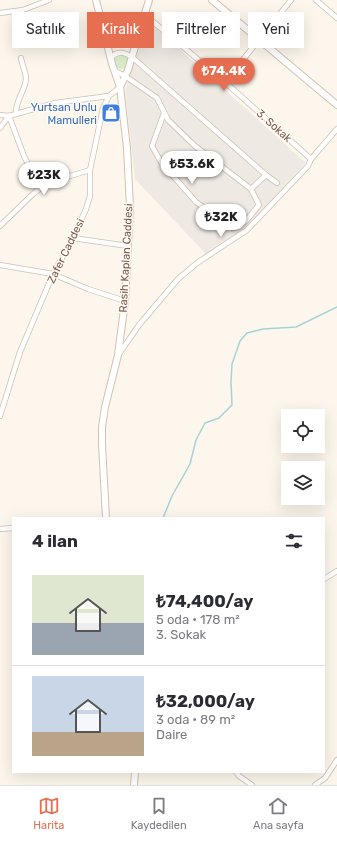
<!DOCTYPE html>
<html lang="tr">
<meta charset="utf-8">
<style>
:root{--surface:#fff;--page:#f2f2f3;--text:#2b2b33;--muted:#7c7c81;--line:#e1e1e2;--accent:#e76f51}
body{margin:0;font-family:Rubik,sans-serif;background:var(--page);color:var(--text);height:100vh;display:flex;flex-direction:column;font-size:15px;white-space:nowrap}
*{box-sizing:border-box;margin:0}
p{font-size:13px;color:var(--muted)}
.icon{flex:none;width:22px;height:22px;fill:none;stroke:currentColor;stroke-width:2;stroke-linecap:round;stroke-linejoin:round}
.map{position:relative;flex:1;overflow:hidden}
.drawer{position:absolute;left:12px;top:517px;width:313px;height:256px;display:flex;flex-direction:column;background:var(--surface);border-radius:0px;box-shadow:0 4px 16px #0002}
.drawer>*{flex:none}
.guide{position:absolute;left:12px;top:12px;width:313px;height:36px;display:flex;gap:8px}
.fabs{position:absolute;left:281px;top:409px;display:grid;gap:8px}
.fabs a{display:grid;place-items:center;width:44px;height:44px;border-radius:0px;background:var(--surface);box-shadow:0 4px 16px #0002;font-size:20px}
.price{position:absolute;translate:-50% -34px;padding:0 9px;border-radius:14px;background:#fff;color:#222;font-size:13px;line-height:26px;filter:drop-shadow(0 1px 2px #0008)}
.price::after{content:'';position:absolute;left:50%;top:24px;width:12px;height:9px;margin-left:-6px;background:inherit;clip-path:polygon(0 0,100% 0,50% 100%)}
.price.current{background:var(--accent);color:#fff}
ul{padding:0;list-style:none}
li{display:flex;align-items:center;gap:12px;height:100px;padding:0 20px}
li+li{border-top:1px solid var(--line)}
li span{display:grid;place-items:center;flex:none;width:112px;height:80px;border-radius:0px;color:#555}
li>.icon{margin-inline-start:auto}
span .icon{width:48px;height:48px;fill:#fffc;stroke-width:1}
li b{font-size:17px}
h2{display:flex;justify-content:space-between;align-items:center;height:48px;padding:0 20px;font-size:17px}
.tag{padding:0 14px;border-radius:0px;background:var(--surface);box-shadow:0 4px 16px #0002;font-size:14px;line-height:36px}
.tag.current{background:var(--accent);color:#fff}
.tabs{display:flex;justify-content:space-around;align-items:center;height:56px;border-top:1px solid var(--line);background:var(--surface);font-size:11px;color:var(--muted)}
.tabs a{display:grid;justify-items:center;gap:2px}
.tabs .current{color:var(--accent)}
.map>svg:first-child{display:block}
</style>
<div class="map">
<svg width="337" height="785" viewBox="0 0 337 785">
<rect width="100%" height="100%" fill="#fdf6ec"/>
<!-- industrial -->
<polygon fill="#efe9e4" points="146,19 306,163 245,228 206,254 135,179 125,91"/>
<!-- green -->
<circle fill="#d8ecc9" cx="121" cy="62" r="7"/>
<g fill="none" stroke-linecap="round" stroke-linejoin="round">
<!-- stream -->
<polyline stroke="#a5d3da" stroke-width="1.5" points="163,518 172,496 190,464 196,440 205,423 219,418 232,405 231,382 232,364 240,341 247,333 263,329 296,327 337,307"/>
<defs>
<g id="street">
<polyline points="316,0 337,18"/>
<polyline points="0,13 23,10 49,0"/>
<polyline points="145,15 225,82 311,159"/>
<path d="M 111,57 C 118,51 124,52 132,57 L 266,175 L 251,189 L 195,146 L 168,120 L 157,98 L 125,76 L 115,71"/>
<polyline points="225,82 291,0"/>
<polyline points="164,113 152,146 161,162 196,202 233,228 246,221 259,205 251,189"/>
<path d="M 16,114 C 15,99 27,89 26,77 C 25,71 22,64 21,58"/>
<polyline points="0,115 9,116 55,103 109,96"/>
<polyline points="9,116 24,156 40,188"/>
<polyline points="0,128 9,116"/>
<polyline points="266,175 277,183"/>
<polyline points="0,226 33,194 47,183 90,170"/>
<polyline points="73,238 128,246"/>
<polyline points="0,265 53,274 88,289 125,301"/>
<polyline points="119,354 139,325 178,279 197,263 247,230 308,166 311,159 337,129"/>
<polyline points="0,416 20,352 53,274 73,238 86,209 90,196 90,170 103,108 109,96 120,87"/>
<polyline points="0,529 13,528"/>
<polyline points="324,579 337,571"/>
<polyline points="236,772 239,776 252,785"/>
<polyline points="315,785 325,778 337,760"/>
</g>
<g id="secondary">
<polyline points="96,0 112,64 120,87 127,148 130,207 125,301 118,355 105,407 102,427 102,444 106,518"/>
<polyline points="212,0 337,105"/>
<polyline points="120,87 128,70 149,0"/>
<polyline points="134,785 135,772"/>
</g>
</defs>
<!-- street casing -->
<use href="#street" stroke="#d1beb0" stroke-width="6"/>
<!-- secondary casing -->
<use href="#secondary" stroke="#d6c0b0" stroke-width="8"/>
<!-- street -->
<use href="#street" stroke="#fff" stroke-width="4.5"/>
<!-- secondary -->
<use href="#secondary" stroke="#fff" stroke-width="6"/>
</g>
<!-- icons -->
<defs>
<symbol id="shop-square" viewBox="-11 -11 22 22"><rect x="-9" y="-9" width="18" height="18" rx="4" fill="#3f7fe0" stroke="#fffaf3"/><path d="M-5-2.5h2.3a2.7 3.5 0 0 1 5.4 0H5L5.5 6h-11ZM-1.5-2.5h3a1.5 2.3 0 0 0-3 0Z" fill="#fff"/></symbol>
</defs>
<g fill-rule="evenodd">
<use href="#shop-square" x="100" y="102" width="22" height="22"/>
</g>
<g text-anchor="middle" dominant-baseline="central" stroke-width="3" stroke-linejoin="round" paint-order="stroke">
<!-- shop labels -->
<g font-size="11" fill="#366cbe" stroke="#fffaf3" text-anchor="end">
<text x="97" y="107">Yurtsan Unlu<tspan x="97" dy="13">Mamulleri</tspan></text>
</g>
<!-- street labels -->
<g font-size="11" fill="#7a5c4d" stroke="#fffaf3">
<text transform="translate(274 126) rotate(42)">3. Sokak</text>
<text transform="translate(66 251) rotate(-64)">Zafer Caddesi</text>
<text transform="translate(126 258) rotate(-87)">Rasih Kaplan Caddesi</text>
</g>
</g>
</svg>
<div class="fabs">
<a><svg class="icon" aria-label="locate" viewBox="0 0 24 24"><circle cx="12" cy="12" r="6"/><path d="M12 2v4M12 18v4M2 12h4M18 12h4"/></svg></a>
<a><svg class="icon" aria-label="layers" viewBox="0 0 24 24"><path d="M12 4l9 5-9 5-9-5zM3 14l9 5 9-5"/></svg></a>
</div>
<b class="price current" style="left:224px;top:92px">₺74.4K</b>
<b class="price" style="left:192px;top:185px">₺53.6K</b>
<b class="price" style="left:44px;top:196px">₺23K</b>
<b class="price" style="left:221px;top:238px">₺32K</b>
<div class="guide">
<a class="tag">Satılık</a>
<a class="tag current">Kiralık</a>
<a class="tag">Filtreler</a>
<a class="tag">Yeni</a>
</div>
<section class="drawer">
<h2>4 ilan<svg class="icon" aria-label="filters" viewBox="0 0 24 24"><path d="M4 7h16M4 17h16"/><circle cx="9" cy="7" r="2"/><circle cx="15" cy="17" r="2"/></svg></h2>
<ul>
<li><span style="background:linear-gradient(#dfe7d0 60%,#9aa5b1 0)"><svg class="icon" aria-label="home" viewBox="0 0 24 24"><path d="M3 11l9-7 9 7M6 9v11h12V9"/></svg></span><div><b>₺74,400/ay</b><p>5 oda · 178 m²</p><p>3. Sokak</p></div></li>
<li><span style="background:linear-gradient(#c9d6e8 70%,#b9a48a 0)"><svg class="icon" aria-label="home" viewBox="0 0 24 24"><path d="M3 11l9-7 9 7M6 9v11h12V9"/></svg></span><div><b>₺32,000/ay</b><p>3 oda · 89 m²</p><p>Daire</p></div></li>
</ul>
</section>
</div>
<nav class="tabs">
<a class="current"><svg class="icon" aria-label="map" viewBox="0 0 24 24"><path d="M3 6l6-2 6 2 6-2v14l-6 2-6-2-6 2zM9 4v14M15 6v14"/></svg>Harita</a>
<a><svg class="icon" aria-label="saved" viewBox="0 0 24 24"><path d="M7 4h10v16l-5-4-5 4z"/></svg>Kaydedilen</a>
<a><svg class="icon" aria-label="home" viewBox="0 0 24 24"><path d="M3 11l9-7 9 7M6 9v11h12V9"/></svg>Ana sayfa</a>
</nav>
